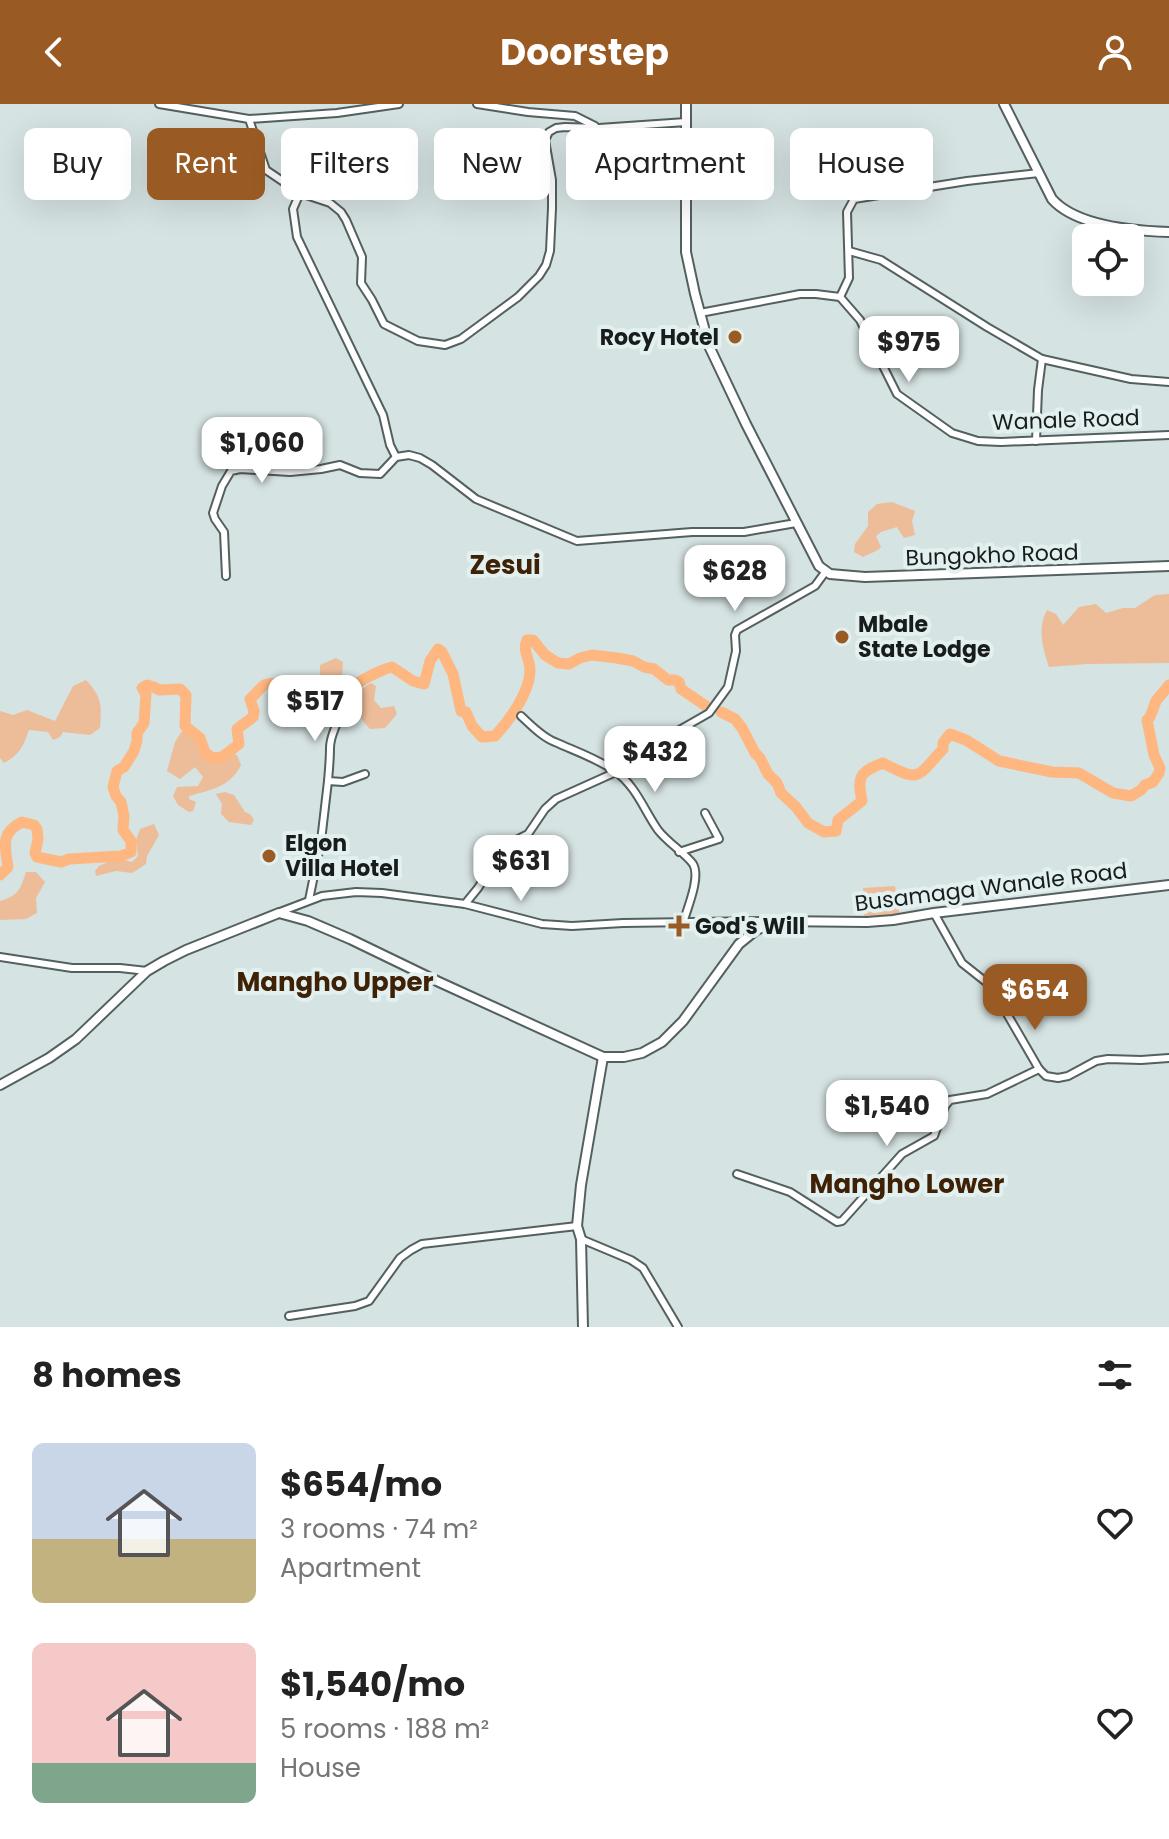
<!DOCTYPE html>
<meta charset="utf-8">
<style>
:root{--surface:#fff;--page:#f6f6f6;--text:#222;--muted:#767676;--accent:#9a5a23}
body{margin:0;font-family:Poppins,sans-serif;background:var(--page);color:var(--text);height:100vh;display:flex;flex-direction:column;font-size:30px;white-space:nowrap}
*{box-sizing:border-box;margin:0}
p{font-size:26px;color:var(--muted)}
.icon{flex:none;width:44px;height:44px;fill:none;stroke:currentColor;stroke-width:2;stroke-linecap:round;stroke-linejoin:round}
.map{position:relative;height:1223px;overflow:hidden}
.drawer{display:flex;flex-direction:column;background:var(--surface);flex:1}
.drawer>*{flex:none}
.top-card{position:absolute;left:24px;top:24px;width:1122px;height:72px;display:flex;gap:16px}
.controls{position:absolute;left:1072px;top:120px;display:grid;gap:16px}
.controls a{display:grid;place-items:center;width:72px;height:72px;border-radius:12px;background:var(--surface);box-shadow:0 8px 32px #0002;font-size:40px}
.price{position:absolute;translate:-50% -68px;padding:0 18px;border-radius:16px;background:#fff;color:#222;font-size:26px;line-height:52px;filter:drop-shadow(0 2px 4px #0008)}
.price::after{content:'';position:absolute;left:50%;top:48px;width:24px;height:18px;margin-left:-12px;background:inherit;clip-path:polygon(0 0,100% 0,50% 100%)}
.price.active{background:var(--accent);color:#fff}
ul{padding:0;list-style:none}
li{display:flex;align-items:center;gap:24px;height:200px;padding:0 32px}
li span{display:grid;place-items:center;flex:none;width:224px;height:160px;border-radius:12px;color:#555}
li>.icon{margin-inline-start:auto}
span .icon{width:96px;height:96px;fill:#fffc;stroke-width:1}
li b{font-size:34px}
h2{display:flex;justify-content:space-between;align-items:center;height:96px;padding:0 32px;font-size:34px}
.chip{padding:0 28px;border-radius:12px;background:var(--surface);box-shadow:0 8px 32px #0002;font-size:28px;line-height:72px}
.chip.active{background:var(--accent);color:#fff}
header{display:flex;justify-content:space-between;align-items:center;height:104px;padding:0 32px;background:var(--accent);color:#fff;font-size:36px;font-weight:700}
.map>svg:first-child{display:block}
</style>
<header><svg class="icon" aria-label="back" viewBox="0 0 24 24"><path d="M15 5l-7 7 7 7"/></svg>Doorstep<svg class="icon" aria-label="person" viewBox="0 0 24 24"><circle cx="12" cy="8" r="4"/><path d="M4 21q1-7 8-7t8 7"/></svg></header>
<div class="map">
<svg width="1169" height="1223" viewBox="0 0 1169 1223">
<rect width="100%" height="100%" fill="#d5e3e2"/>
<!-- green -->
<g fill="#edbd9a">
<polygon points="892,398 915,407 912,417 915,431 904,434 897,423 881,428 876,432 881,443 878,446 863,453 854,448 855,440 868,422 868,408 877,400"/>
<path d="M 1169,490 L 1169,559 L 1087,560 L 1049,563 C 1043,545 1037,524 1047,506 L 1056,510 L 1063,521 L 1079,503 L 1096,500 L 1106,509 L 1123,504 L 1135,504 L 1155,491 Z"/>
<polygon points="336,554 343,558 342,573 350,588 350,595 337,596 323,601 315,596 320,576 320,561"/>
<path d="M 86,576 C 102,593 102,602 100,624 L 90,631 L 63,628 L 60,633 L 53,636 L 48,628 L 29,626 C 23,643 20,650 4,659 L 0,654 L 0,607 L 13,611 L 27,606 L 55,617 L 73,582 Z"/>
<path d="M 371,579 L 376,582 L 374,596 L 381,604 L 394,602 L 397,610 L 385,624 L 370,625 C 360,615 351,601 360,588 C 362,584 367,582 371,579 Z"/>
<path d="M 185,622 L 200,634 L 205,648 L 212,654 L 222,653 L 231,649 L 237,651 L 241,661 C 230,683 211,686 189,692 L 189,695 L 196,698 L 193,707 L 189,708 L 178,701 L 173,692 L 177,683 L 198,682 L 203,673 L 195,663 L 180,675 L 167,667 L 175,638 Z"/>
<polygon points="225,688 234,691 245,708 250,710 254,716 251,721 229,718 221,710 222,700 216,690"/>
<polygon points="154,720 159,731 147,752 146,760 132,769 116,767 96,772 95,767 99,762 117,754 132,758 138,752 136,736 140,725"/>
<path d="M 26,768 L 36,768 L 45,778 L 36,794 L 37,809 L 26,815 L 0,816 L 0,797 C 19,791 20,786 26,768 Z"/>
<polygon points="895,782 900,813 864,814 863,784"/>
</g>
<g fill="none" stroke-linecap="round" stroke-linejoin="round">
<!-- river -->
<g stroke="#feb781" stroke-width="11">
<path d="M 721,608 L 735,615 L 742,624 L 755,649 L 760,654 L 768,670 L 777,679 L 781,689 L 796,703 L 808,719 L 824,728 L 836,727 L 838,716 L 862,697 C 857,673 859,668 883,659 C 921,679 916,674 943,645 L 943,639 L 950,630 L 966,636 L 999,657 L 1052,668 L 1079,669 L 1113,689 L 1131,692 L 1141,686 L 1145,681 L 1153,678 L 1159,669 L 1160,664 L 1154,651 L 1147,616 L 1150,613 L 1156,597 L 1169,581"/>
<path d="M 0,771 L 8,763 C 5,742 0,729 22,718 L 34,721 L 37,725 L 38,735 L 35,749 L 37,753 L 61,758 L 69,755 L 121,752 L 131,748 L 131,737 L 123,726 L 124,712 L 121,698 L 116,692 L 113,683 L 117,667 L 124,663 L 134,647 L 137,637 L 137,629 L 144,619 L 146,590 L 142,584 L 147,581 L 154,583 L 159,586 L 180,585 L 186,591 L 185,622 L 200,634 L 205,648 L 212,654 L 222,653 L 239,640 L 237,625 L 253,613 L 254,607 L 250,595 C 262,585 261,577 278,580 L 280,587 L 274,593 L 276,598 L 298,604 C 306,599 313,602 322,598 C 346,589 368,569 392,563 L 413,577 L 424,580 L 430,557 L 438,545 L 442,548 L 453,570 L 461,607 L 466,608 L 472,622 L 482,633 L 495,632 C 509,617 530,588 530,566 C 530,555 522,547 527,536 L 533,536 L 545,551 L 558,559 L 569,560 L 580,554 L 592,551 L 617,554 L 633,557 L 644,563 L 654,565 L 668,576 L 675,576 L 679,578 L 681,585 L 709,604"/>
</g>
<defs>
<g id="minor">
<polyline points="159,0 249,15 337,9 399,0"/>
<polyline points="477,0 528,8 575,12 595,22"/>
<polyline points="249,15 266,66 300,89 293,105 297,133 383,311 390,341 396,353"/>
<polyline points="300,89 330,99 341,108 346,116 362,153 361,179 372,196 384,220 418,237 445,241 461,235 518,193 539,172 546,161 550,147 552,104 552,76 545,36 549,28 556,24 565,23 599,24 686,18"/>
<polyline points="849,147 881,156 987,223 1042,255 1131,275 1169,278"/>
<polyline points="840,193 849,174 847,108 854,95 967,77 1039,69"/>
<polyline points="700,209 800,190 816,190 840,193 860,216 897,290 952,329 978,337 1001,338 1169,331"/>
<polyline points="1036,337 1038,286 1042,255"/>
<polyline points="226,472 224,428 215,415 213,409 222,382 231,367 240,365 290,368 321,365 340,361 360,369 380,370 396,353 409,351 420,354 432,361 476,395 577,437 692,428 744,428 796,419"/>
<path d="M 521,612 C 531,621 542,633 555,638 C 575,647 596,654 615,667 C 636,682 644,706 658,726 C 668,739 685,749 693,760 C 701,773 687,805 683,819"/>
<path d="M 328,677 C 329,666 330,655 330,644 C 330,626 343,619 336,599"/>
<polyline points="679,748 719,735 705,709"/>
<polyline points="309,796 321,737 328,677 343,678 365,670"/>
<polyline points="465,800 478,784 506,741 528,730 545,705 556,695 627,663 660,637 709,609 728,583 736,547 735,531 737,526 815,482 826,467"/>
<polyline points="280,808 322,792 356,788 382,789 465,800 542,820 572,822 623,819 770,817"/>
<polyline points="934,809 962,859 986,878 999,896 1039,965 1046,972 1058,974 1068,972 1096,957 1108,955 1141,956 1169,954"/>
<polyline points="0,853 72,864 120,864 147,867"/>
<polyline points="737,1070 790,1088 837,1118 842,1117 902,1050 934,1032 945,1002 950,996 987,990 1039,965"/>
<polyline points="581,1135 631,1156 643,1164 678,1223"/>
<polyline points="289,1212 355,1202 369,1197 400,1154 411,1146 422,1140 577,1122"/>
</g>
<g id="tertiary">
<polyline points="686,0 686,148 695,190 709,242 746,320 819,462 830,470 865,473 1169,462"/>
<path d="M 1004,0 L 1052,95 C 1076,122 1135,127 1169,128"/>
<polyline points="0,981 49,954 76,935 147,867 164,857 186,846 279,809 308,817 350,835 439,878 603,953 624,953 642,949 662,938 683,917 739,840 755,827 774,817 867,818 893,816 934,809 1169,781"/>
<polyline points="583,1223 581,1135 577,1122 581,1081 603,953"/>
</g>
</defs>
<!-- minor casing -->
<use href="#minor" stroke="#54605f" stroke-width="10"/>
<!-- tertiary casing -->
<use href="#tertiary" stroke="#54605f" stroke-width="12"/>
<!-- minor -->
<use href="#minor" stroke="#fff" stroke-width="6"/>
<!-- tertiary -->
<use href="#tertiary" stroke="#fff" stroke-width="8"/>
</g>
<!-- markers -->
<g fill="#9a5a23" stroke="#e2f0ef" stroke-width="3">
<circle cx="735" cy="233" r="8"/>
<circle cx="842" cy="533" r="8"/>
<circle cx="269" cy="752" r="8"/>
<path d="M675 810h8v8h8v8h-8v8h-8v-8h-8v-8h8z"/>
</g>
<g text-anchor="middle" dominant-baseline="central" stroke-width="8" stroke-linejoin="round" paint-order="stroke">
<!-- poi labels -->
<g font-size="22" font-weight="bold" fill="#181d1c" stroke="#e2f0ef" text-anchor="start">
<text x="719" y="233" text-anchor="end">Rocy Hotel</text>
<text x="858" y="520">Mbale<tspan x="858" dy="25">State Lodge</tspan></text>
<text x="285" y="739">Elgon<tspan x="285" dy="25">Villa Hotel</tspan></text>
<text x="695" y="822">God's Will</text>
</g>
<!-- street labels -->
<g font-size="22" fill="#181d1c" stroke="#e2f0ef">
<text transform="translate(1066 316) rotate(-2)">Wanale Road</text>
<text transform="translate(992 451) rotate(-2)">Bungokho Road</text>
<text transform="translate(991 783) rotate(-7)">Busamaga Wanale Road</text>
</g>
<!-- quarter labels -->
<g font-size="26" font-weight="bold" fill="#3f2106" stroke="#e2f0ef">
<text x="505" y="461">Zesui</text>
<text x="335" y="878">Mangho Upper</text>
<text x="907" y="1080">Mangho Lower</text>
</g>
</g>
</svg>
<div class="controls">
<a><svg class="icon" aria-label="locate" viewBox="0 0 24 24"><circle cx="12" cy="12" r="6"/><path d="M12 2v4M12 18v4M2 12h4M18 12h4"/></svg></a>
</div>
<b class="price" style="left:909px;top:280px">$975</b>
<b class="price" style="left:262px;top:381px">$1,060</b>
<b class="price" style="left:735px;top:509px">$628</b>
<b class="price" style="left:315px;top:639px">$517</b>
<b class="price" style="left:655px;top:690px">$432</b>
<b class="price" style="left:521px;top:799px">$631</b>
<b class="price active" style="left:1035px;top:928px">$654</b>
<b class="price" style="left:887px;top:1044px">$1,540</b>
<div class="top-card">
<a class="chip">Buy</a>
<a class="chip active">Rent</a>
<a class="chip">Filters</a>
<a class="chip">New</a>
<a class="chip">Apartment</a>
<a class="chip">House</a>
</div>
</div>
<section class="drawer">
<h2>8 homes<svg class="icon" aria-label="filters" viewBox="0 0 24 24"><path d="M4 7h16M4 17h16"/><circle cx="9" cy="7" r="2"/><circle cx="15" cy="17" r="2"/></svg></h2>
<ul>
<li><span style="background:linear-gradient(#c9d6e8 60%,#c2b280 0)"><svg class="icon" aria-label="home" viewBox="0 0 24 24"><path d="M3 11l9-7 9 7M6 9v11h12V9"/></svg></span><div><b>$654/mo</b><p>3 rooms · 74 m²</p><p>Apartment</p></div><svg class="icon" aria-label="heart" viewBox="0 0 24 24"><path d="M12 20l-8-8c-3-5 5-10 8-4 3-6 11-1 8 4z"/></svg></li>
<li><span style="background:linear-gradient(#f6c9c9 75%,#7fa58c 0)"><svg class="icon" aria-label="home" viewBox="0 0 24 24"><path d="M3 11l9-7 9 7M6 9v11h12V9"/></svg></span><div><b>$1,540/mo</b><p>5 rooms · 188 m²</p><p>House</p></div><svg class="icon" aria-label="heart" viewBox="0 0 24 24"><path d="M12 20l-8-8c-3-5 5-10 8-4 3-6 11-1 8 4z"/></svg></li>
</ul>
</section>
